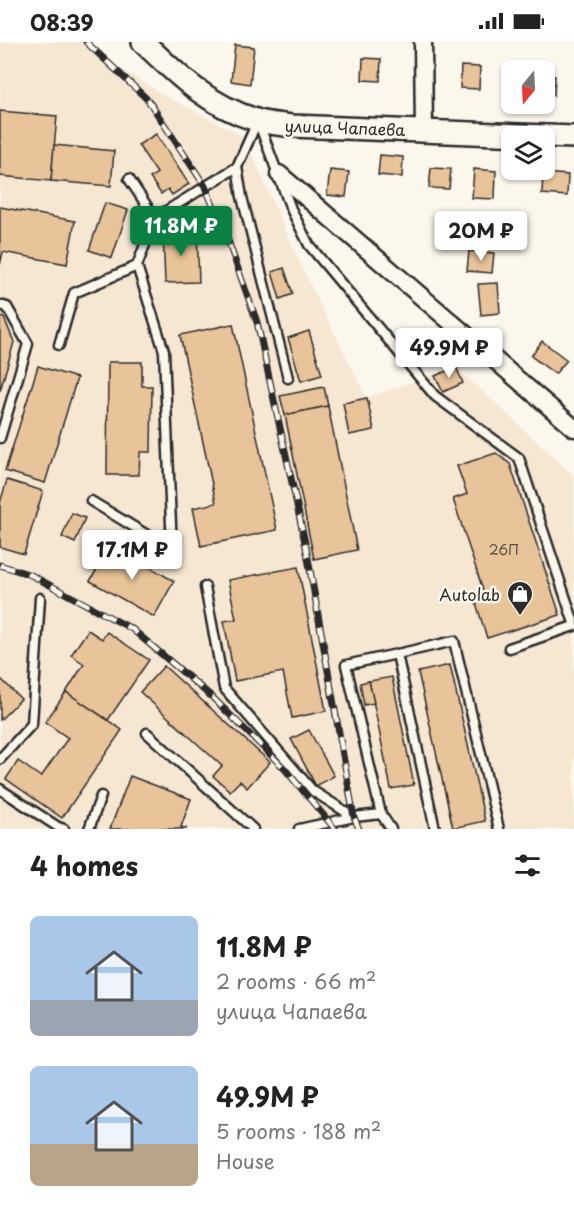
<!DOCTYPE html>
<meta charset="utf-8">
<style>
:root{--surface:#fff;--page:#f2f2f2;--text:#222;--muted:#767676;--accent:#0b8043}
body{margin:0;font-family:"Playpen Sans",sans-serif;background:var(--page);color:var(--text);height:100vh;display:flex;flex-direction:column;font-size:22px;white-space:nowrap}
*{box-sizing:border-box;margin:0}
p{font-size:20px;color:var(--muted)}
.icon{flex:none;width:33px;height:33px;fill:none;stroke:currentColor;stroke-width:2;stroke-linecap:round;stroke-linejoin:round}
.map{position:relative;height:787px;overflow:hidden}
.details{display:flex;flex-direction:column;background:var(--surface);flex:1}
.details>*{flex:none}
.needle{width:39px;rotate:198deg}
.tools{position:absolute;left:501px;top:18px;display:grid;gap:12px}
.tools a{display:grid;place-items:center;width:54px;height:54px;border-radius:9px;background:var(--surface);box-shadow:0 2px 4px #0004;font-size:30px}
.price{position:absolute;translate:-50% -51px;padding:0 14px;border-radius:6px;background:#fff;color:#222;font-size:20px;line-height:39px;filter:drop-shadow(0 2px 3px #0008)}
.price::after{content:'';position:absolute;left:50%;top:36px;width:18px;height:14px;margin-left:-9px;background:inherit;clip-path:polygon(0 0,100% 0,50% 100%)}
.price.selected{background:var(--accent);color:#fff}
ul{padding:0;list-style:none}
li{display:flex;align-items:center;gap:18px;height:150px;padding:0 30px}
li span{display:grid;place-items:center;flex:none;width:168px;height:120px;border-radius:9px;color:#555}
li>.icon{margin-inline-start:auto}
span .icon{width:72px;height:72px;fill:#fffc;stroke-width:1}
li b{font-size:26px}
h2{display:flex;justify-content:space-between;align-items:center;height:72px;padding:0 30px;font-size:26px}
.status{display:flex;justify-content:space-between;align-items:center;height:42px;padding:0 30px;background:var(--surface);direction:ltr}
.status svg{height:16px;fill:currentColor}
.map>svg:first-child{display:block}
</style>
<div class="status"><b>08:39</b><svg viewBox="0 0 49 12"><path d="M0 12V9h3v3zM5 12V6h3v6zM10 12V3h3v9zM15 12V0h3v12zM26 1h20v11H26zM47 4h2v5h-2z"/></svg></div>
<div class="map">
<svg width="574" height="787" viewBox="0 0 574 787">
<rect width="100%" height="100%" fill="#fbf7ec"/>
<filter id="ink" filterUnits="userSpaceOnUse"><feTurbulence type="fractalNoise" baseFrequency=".0167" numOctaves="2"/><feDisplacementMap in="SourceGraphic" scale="12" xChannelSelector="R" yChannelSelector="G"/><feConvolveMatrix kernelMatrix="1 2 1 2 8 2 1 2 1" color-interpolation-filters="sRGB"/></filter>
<g filter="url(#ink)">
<!-- built -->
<polygon fill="#f6e7d3" points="3,0 78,0 160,51 244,95 305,232 367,356 456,325 574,434 574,787 0,787 0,4"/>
<!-- building -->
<g fill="#e9c399" stroke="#2b2b2b" stroke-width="1.5">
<polygon points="235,3 254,5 250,42 231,39"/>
<polygon points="363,16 381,17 380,39 362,38"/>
<polygon points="461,24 480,25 479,47 460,46"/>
<polygon points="544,33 555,34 554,53 544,53"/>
<polygon points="0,69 57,74 51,139 0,134"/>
<polygon points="156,92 189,142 172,153 168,147 161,152 150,136 157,131 138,103"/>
<polygon points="54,103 114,109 111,144 51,139"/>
<polygon points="380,113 403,115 402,135 378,133"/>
<polygon points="431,126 451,127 449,147 429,146"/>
<polygon points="474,127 496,129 495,157 472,156"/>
<polygon points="330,128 349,130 346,155 327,153"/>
<polygon points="543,131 568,133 567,154 542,152"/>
<polygon points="105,161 128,168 112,216 89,208"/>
<polygon points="0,165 75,179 67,222 3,210 0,223"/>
<polygon points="197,189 199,240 165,241 163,190"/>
<polygon points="469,209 494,211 492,231 467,229"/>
<polygon points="284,226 293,252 280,257 272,230"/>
<polygon points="498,241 500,271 481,273 478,242"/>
<polygon points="0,275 4,276 14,300 0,349"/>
<polygon points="233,282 277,488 201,504 193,466 216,461 180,293"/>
<polygon points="309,289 322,333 301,339 288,296"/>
<polygon points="542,299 567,318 555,332 531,314"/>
<polygon points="108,320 142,320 142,344 152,344 151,410 140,410 139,433 107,433"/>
<polygon points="38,324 77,336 45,441 5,429"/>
<polygon points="456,325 463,341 443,350 435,334"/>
<polygon points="324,345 328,364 285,373 280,354"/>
<polygon points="367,356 374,388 349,393 343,361"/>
<polygon points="328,364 357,508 314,517 285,373"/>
<polygon points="496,411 510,422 560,573 487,596 476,561 486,557 453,457 467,452 457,424"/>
<polygon points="7,438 43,449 24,512 0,505 0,461"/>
<polygon points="72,471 85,476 75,501 62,495"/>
<polygon points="111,503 174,539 154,575 90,539"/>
<polygon points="298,525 326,669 292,676 283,630 235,639 224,579 236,577 228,538"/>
<polygon points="88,588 102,597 107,590 149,618 108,678 66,650 84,622 71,613"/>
<polygon points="450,623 485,779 453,786 418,630"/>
<polygon points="164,624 270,720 247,746 240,739 230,749 213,734 222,724 140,650"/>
<polygon points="392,635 414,743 391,747 369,639"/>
<polygon points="0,636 21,657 0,678"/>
<polygon points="369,639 374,661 364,663 360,641"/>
<polygon points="66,650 122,688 62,776 6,737 18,719 41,735 68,696 45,680"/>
<polygon points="309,688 334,734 316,744 291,697"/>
<polygon points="130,734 191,757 181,785 187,787 110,787"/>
</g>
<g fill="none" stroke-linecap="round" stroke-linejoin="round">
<defs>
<g id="service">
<polyline points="259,82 291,167 309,203 435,354 519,416 574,581"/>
<polyline points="237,125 242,155 288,336"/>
<polyline points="129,137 155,176"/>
<polyline points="0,263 7,265 28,302 0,396"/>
<polyline points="59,303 74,251 137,224"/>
<polyline points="91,459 172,508 164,309 137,224 155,176 237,125 257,80"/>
<polyline points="205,545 224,646 313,749 354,775"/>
<polyline points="509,606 574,584"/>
<polyline points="397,612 454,599 499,787"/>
<polyline points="147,691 253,787"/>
<polyline points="0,717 32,682 40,556"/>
<polyline points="0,747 58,785 64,787"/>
<polyline points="89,787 101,754"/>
<polyline points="299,787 354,775 381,772"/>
<polyline points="391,787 381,772 346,623 397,612 435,787"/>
</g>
<g id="minor">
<polyline points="423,0 424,88"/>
<polyline points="279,132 574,386"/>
</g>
<path id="tertiary" d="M 143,0 C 178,34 208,63 256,78 C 267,82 281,82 292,84 L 574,95"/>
</defs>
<!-- service casing -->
<use href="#service" stroke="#2b2b2b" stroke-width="13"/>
<!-- minor casing -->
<use href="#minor" stroke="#2b2b2b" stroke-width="21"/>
<!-- tertiary casing -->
<use href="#tertiary" stroke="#2b2b2b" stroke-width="26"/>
<!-- service -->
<use href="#service" stroke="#fbf7ec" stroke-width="8"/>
<!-- minor -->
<use href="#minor" stroke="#fbf7ec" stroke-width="16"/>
<!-- tertiary -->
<use href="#tertiary" stroke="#fbf7ec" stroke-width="21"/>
<defs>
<g id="rail">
<polyline points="86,0 148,58 205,144 228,199 257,280 306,505 354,775 359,787"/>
<polyline points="0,523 31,533 132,587 212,655 284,726 335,787"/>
</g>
</defs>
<!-- rail casing -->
<use href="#rail" stroke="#2b2b2b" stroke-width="7"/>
<!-- rail -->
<use href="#rail" stroke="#fbf7ec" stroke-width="4.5" stroke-dasharray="14" stroke-linecap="butt"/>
</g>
</g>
<!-- icons -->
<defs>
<symbol id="shop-pin" viewBox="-11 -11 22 30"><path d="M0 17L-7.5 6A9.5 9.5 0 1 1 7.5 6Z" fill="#2b2b2b" stroke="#fbf7ec"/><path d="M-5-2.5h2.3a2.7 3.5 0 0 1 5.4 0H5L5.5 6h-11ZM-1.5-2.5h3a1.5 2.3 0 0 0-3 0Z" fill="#fff"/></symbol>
</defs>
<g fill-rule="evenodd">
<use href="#shop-pin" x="505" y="537" width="30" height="40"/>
</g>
<g text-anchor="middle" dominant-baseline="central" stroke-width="5" stroke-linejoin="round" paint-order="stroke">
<!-- number labels -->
<g font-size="14" fill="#5a5146">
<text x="504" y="507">26П</text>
</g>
<!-- street labels -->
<g font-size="16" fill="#2b2b2b" stroke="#fbf7ec">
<text transform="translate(345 85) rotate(2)">улица Чапаева</text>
</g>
<!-- poi labels -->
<g font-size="16" fill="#2b2b2b" stroke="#fbf7ec" text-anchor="end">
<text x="500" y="552">Autolab</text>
</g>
</g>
</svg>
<div class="tools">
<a><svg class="needle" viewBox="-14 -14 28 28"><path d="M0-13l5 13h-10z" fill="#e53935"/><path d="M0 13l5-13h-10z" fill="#767676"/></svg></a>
<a><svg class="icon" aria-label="layers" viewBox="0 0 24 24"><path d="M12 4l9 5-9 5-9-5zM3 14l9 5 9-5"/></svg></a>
</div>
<b class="price selected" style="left:181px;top:215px">11.8M ₽</b>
<b class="price" style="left:481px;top:220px">20M ₽</b>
<b class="price" style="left:449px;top:337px">49.9M ₽</b>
<b class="price" style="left:132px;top:539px">17.1M ₽</b>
</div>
<section class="details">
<h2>4 homes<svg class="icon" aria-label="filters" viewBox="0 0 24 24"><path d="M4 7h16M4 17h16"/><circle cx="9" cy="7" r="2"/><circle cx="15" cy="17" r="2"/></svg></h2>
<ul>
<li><span style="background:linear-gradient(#a9c7e8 70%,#9aa5b1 0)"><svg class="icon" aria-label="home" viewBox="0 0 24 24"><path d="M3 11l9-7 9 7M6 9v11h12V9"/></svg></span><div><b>11.8M ₽</b><p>2 rooms · 66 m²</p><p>улица Чапаева</p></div></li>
<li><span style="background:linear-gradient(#a9c7e8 65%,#b9a48a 0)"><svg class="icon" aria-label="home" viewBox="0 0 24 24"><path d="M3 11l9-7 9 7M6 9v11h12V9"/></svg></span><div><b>49.9M ₽</b><p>5 rooms · 188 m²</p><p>House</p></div></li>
</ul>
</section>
